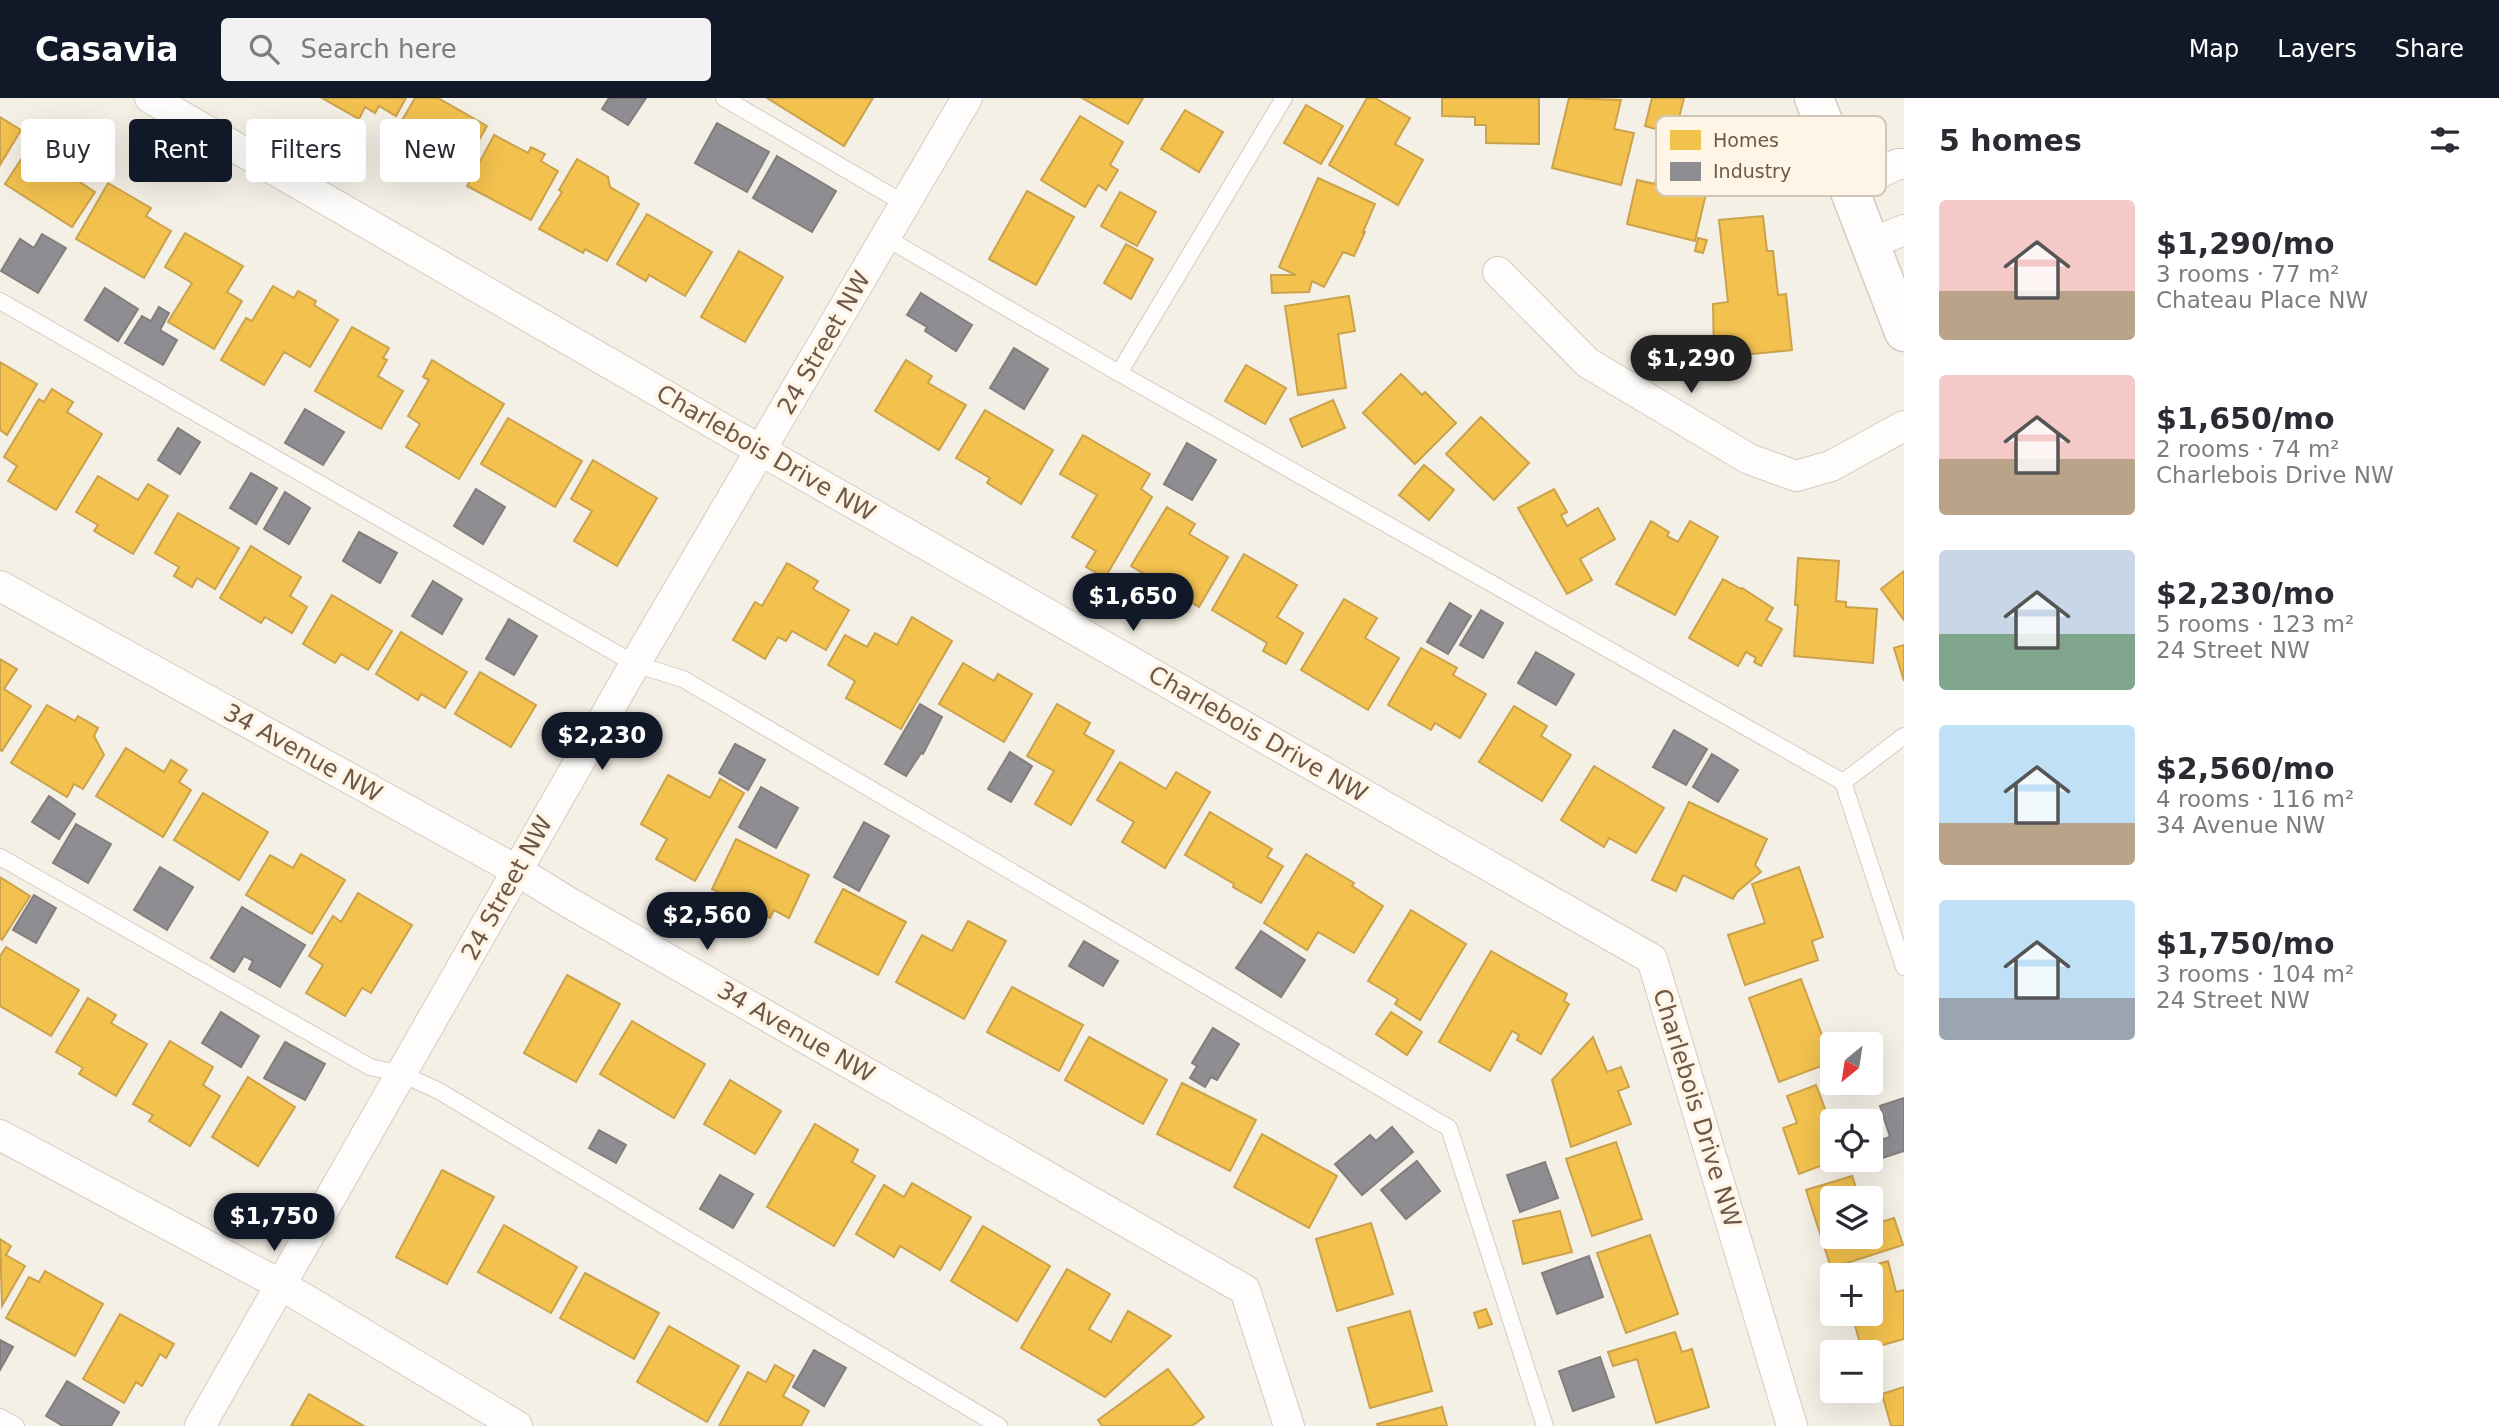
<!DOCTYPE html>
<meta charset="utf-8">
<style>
:root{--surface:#fff;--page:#f2f2f3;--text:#2b2b33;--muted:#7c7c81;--accent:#111827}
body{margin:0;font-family:"DejaVu Sans",sans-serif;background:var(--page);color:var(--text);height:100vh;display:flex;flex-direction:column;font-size:26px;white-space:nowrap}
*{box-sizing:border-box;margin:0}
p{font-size:23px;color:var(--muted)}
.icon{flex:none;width:38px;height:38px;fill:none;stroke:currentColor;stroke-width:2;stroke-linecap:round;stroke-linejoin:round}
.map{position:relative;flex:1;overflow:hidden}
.details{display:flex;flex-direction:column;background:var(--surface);width:595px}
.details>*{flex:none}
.hud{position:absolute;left:21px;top:21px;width:665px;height:63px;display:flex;gap:14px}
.needle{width:46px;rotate:210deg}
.controls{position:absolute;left:1820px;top:934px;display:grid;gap:14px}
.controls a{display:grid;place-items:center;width:63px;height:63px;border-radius:7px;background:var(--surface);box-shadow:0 7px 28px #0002;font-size:35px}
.price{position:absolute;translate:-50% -60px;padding:0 16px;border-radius:24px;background:var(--accent);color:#fff;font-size:23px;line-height:46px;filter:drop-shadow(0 2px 4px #0008)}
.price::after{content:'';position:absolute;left:50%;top:42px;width:21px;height:16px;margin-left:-10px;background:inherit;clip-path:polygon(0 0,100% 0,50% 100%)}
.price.on{background:#222;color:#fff}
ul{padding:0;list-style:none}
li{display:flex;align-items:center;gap:21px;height:175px;padding:0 35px}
li span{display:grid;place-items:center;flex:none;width:196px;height:140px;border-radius:7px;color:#555}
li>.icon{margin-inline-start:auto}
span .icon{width:84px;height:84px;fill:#fffc;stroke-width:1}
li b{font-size:30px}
h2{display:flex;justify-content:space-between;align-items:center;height:84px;padding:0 35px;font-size:30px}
.tag{padding:0 24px;border-radius:7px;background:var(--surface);box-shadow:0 7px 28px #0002;font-size:24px;line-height:63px}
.tag.on{background:var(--accent);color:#fff}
header{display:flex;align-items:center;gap:42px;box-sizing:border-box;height:98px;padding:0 35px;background:var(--accent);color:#fff}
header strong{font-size:33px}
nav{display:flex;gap:38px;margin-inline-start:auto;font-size:24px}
.search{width:490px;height:63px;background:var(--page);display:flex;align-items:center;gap:18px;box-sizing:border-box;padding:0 24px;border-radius:7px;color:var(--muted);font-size:26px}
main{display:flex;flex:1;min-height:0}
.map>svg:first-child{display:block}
</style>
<header>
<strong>Casavia</strong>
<div class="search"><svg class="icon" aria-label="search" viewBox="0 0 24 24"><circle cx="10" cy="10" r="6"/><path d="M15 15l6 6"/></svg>Search here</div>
<nav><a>Map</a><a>Layers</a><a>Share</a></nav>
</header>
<main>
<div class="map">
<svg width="1904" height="1328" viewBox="0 0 1904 1328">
<rect width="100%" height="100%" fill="#f5f0e6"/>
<!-- homes -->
<g fill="#f2c14e" stroke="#cba24c" stroke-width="2">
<polygon points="322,0 406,0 396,18 379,8 375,15 365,9 359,21"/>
<polygon points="415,0 438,0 487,28 456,82 415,59 418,53 393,38"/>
<polygon points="767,0 873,0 844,48"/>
<polygon points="1082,0 1143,0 1128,26"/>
<polygon points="1367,0 1375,0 1410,20 1395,46 1423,62 1398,107 1329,67"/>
<polygon points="1442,0 1539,0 1539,46 1486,45 1486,27 1475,27 1475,19 1442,18"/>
<polygon points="1569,0 1621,2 1614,31 1634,35 1621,87 1552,70"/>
<polygon points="1652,0 1684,0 1675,36 1645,28"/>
<polygon points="1306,7 1343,28 1321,66 1284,45"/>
<polygon points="1185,12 1223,34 1199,74 1161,51"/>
<polygon points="1080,18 1123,44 1110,67 1118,72 1106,92 1098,87 1085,109 1041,82"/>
<polygon points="0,19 21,32 0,67"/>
<polygon points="494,37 528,55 531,49 545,56 541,63 558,73 531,122 467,88"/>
<polygon points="35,40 70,62 63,73 95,94 72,129 5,86"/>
<polygon points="1686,58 1713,65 1695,143 1627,126 1637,82 1655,86 1657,76 1671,79 1675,64 1683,66"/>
<polygon points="577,61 608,79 610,89 639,106 607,163 585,151 583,155 539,131 562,94 559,92"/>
<polygon points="1318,80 1375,106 1363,134 1365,134 1354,158 1343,154 1324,189 1312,183 1309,194 1272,195 1271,177 1296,177 1279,169"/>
<polygon points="108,85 151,110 146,118 171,133 144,180 76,141"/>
<polygon points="1027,93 1074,119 1036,187 989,161"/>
<polygon points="1120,94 1156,114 1137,148 1101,128"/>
<polygon points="647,116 712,154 685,198 649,177 646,183 617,166"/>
<polygon points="1763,118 1767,153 1773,153 1778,197 1786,196 1792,252 1733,258 1733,254 1714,256 1713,206 1728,204 1719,122"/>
<polygon points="185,135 243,168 227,194 242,203 214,251 168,224 192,185 165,169"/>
<polygon points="1698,140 1707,142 1703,155 1695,153"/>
<polygon points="1126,146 1153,161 1131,201 1104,185"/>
<polygon points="739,153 783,179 745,244 701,219"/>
<polygon points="273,188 294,200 298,193 316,203 314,207 338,222 310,269 284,254 264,287 221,262 246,220 252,223"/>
<polygon points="1349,198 1355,233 1338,236 1346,290 1298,297 1285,208"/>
<polygon points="352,229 389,250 383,260 387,262 378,278 403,293 381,331 315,293"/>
<polygon points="432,262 504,306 459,381 406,349 420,326 408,318 429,282 423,279"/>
<polygon points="906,262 932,278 928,285 966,307 939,352 875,313"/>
<polygon points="0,264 37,286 7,337 0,332"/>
<polygon points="1246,267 1286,290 1265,326 1225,303"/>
<polygon points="1401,276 1422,297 1425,294 1456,325 1415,366 1363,315"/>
<polygon points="52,291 73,304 67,314 102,336 56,412 8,383 17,368 4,359 39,301 44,304"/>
<polygon points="1333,302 1345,330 1302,349 1290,321"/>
<polygon points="985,312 1053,352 1021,406 987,385 990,380 956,360"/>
<polygon points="1481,319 1529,365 1494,402 1446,356"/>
<polygon points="508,320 582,363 555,409 481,366"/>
<polygon points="1083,337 1150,376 1141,391 1152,399 1105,480 1086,469 1096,453 1072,439 1097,397 1060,376"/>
<polygon points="593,362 657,400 617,468 574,443 592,413 571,401"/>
<polygon points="1424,367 1454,392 1429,422 1399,397"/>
<polygon points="98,378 138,402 148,386 168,398 133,456 94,433 98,427 76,414"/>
<polygon points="1554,391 1567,414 1561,417 1567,428 1598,410 1615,441 1580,461 1592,482 1567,496 1518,410"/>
<polygon points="1167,409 1195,426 1189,436 1228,459 1199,509 1131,468"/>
<polygon points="178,415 239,450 215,491 197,480 192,489 174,478 179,469 155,455"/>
<polygon points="1651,423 1669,434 1667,438 1678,444 1690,423 1718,439 1675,517 1616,486"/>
<polygon points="251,448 301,479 290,498 307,509 292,535 265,519 261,525 220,500"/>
<polygon points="1244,456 1297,487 1277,519 1303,535 1286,566 1263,553 1267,545 1212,512"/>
<polygon points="1798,460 1839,463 1836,503 1846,504 1846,509 1877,511 1873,565 1794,558 1798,507 1795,507"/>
<polygon points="787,465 818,483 813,491 849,512 826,552 792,533 786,543 778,539 765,561 733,542 755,504 762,508"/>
<polygon points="1904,473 1904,522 1881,491"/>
<polygon points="1723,481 1741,491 1742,490 1773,510 1766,522 1782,531 1761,568 1754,564 1756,560 1746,554 1738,568 1689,540"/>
<polygon points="332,497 392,533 368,572 341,556 335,565 303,546"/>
<polygon points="1344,501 1377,520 1365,540 1399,560 1368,612 1301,572"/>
<polygon points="912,519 952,543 901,631 846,600 855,583 828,567 845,537 867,549 875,535 897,547"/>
<polygon points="401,534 467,574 445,610 421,596 418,602 376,576"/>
<polygon points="1904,547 1904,583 1894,550"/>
<polygon points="1421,550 1457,570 1453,577 1486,596 1460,640 1435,625 1431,632 1388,607"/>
<polygon points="0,561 17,571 4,591 31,608 2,653 0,652"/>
<polygon points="963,565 994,583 998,576 1032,596 1004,644 939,606"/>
<polygon points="480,574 536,607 511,649 455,616"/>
<polygon points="1057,606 1090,625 1084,636 1114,653 1071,727 1035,706 1054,673 1027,658"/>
<polygon points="47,607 75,623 78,618 98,630 94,638 104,657 83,691 74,686 67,699 11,665"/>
<polygon points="1514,608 1547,628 1541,638 1571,657 1542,703 1479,664"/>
<polygon points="126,650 164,674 171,662 187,672 179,684 191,692 163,739 96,698"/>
<polygon points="1120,664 1166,691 1176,674 1210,694 1165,770 1122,744 1134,724 1097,702"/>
<polygon points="1594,668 1664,710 1636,755 1609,740 1604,749 1561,722"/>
<polygon points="668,677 710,700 720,681 744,695 695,783 656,761 667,741 641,726"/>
<polygon points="203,695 268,734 239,782 174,742"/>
<polygon points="1689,704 1767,741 1755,767 1761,774 1737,794 1733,801 1683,777 1676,793 1652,782"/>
<polygon points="1210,714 1272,751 1267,759 1283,768 1261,805 1233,789 1234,786 1185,757"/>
<polygon points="736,741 809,777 789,820 774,812 770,820 712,791"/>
<polygon points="301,756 345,782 312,836 246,797 270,757 293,770"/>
<polygon points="1306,756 1354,785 1352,788 1383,808 1354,855 1318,834 1307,852 1264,825"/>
<polygon points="1799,769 1823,839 1812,843 1818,862 1745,887 1728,837 1765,825 1752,786"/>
<polygon points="0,779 30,798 2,842 0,840"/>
<polygon points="843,791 906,824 878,877 815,844"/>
<polygon points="358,795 412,827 371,895 362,890 345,918 306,895 323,867 309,858 333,818 341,824"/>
<polygon points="1411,812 1466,846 1420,922 1395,906 1398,901 1368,883"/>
<polygon points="968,823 1006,843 964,921 896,884 922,837 952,853"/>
<polygon points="6,849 79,892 51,938 0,908 0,858"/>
<polygon points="1491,853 1567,896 1564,903 1569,906 1541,956 1517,942 1519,937 1512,933 1490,973 1439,944"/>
<polygon points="567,877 620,906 576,984 524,955"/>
<polygon points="1801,881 1832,964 1779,984 1749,900"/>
<polygon points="1012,889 1083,927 1059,973 987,934"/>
<polygon points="88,900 116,917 111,925 147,946 116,998 79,976 83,970 56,954"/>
<polygon points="1391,914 1422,934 1407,957 1376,936"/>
<polygon points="632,923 705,966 674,1020 600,976"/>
<polygon points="1089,939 1167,982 1143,1026 1065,982"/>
<polygon points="1593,939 1607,974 1621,969 1629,989 1618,993 1631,1026 1571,1049 1552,982"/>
<polygon points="170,943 213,969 203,987 220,998 190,1048 149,1023 153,1017 133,1006"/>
<polygon points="248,979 295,1009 258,1068 212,1039"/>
<polygon points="730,982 781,1013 755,1056 704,1026"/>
<polygon points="1182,985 1256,1022 1230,1073 1157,1036"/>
<polygon points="1816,987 1830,1024 1858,1014 1861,1024 1832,1024 1832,1062 1836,1062 1799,1076 1783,1030 1797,1025 1787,998"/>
<polygon points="815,1026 858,1052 852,1064 875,1078 834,1148 767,1109"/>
<polygon points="1262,1036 1337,1078 1309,1130 1234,1089"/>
<polygon points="1616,1044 1642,1121 1592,1138 1566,1061"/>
<polygon points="442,1072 494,1099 447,1186 396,1159"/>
<polygon points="1852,1078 1860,1101 1832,1101 1832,1139 1871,1139 1871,1127 1894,1120 1903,1147 1831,1170 1806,1092"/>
<polygon points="912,1085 971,1119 940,1172 900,1148 894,1159 856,1136 884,1087 904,1099"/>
<polygon points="1560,1113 1572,1154 1523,1166 1513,1123"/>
<polygon points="1371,1125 1393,1196 1337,1213 1316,1141"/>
<polygon points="504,1127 577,1169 551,1215 478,1174"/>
<polygon points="983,1128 1050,1168 1017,1223 951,1183"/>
<polygon points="1650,1137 1678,1216 1626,1235 1597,1155"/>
<polygon points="0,1141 11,1148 6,1157 25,1168 2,1208"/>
<polygon points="1888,1163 1896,1194 1904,1192 1904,1241 1862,1253 1852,1216 1871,1216 1871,1178 1840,1177"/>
<polygon points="1067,1171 1110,1196 1089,1231 1111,1244 1128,1213 1171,1238 1105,1299 1021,1250"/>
<polygon points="45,1173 103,1206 75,1258 6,1220 29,1179 39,1184"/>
<polygon points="585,1175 659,1215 634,1261 560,1220"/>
<polygon points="1486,1211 1492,1226 1479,1230 1474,1215"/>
<polygon points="1410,1213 1432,1293 1370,1310 1348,1230"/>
<polygon points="120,1216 174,1246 166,1260 160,1256 142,1288 136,1284 124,1305 83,1281"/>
<polygon points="669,1228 739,1268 707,1324 637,1284"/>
<polygon points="1675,1234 1682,1254 1692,1251 1709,1309 1656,1325 1637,1261 1613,1268 1608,1254"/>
<polygon points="775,1267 794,1278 783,1298 809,1313 801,1328 719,1328 748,1274 766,1284"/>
<polygon points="1168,1271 1204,1319 1192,1328 1102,1328 1098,1322"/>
<polygon points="1904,1289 1904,1328 1891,1328 1882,1296"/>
<polygon points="309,1296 364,1328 291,1328"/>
<polygon points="1442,1309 1447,1328 1378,1328 1377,1326"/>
</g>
<!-- industry -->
<g fill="#8d8d92" stroke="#847d7c" stroke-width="2">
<polygon points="609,0 646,0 628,27 602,11"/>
<polygon points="717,25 769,54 747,94 695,65"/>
<polygon points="777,58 836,93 812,134 753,100"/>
<polygon points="42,136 66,150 38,195 1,173 20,141 34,150"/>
<polygon points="105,190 138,211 118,243 85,222"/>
<polygon points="921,195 972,227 956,253 925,233 927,229 907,217"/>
<polygon points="159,209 169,215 160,232 177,242 163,267 125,245 142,218 151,223"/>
<polygon points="1014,250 1048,271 1024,311 990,290"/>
<polygon points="305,311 344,334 323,367 285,345"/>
<polygon points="178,330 200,344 180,376 158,362"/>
<polygon points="1187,345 1216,362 1192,402 1164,386"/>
<polygon points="251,375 277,390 256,426 230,410"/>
<polygon points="476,391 505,409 483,446 454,428"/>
<polygon points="285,394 310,410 289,446 264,431"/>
<polygon points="359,434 397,455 380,485 343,463"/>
<polygon points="433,483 462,501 442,536 412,518"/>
<polygon points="1450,505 1471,518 1448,556 1427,544"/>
<polygon points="1481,512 1503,525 1483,560 1460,547"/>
<polygon points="509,521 537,538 514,577 486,561"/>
<polygon points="1536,554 1574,576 1556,607 1518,585"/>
<polygon points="920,606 942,619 923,656 921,655 906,678 885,666"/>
<polygon points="1674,632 1707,651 1686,687 1653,669"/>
<polygon points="735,646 765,662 748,692 719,675"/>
<polygon points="1010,654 1032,668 1011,704 988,691"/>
<polygon points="1712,656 1738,672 1718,704 1693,689"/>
<polygon points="761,689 798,710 776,750 739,729"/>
<polygon points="49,698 75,716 59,741 32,724"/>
<polygon points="864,724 889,738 859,793 834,779"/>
<polygon points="76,726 111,746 88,785 53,765"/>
<polygon points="160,769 193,789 167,832 134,812"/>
<polygon points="34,797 56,810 36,845 13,832"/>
<polygon points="242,809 305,847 280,889 249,871 253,863 244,858 234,874 211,860"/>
<polygon points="1261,833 1305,862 1281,899 1236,870"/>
<polygon points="1084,843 1118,863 1103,888 1069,868"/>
<polygon points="221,914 259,938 241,969 202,945"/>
<polygon points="1213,930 1239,946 1217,982 1211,979 1205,989 1190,980 1197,968 1192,965"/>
<polygon points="285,944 325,966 305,1002 264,980"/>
<polygon points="1904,1000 1904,1053 1876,1062 1871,1045 1890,1039 1880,1008"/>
<polygon points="1392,1029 1413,1054 1362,1097 1335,1066 1370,1037 1376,1043"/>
<polygon points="599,1032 626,1047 616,1065 589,1050"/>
<polygon points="1417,1063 1440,1093 1406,1121 1381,1092"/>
<polygon points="1545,1064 1558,1100 1520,1114 1507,1077"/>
<polygon points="720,1077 753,1096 733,1130 700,1111"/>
<polygon points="1589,1158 1603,1199 1557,1216 1542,1175"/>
<polygon points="0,1242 13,1249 0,1272"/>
<polygon points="814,1252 846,1270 824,1308 793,1289"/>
<polygon points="1600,1259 1614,1299 1573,1313 1559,1273"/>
<polygon points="67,1283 119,1314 111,1328 63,1328 46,1318"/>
</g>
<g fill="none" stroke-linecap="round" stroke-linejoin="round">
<defs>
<g id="service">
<polyline points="724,0 905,106"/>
<polyline points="886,140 1119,275 1843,684 1904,638"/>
<polyline points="0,203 635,566 683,581 1449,1030 1545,1328"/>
<polyline points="1119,275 1284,0"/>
<polyline points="1843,684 1904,869"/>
<polyline points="0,759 370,969 402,976 439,993 999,1328"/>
<polyline points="0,1319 16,1328"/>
</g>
<g id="minor">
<polyline points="150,0 725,332 1652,861 1792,1328"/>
<polyline points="1848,90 1898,66 1904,66"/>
<polyline points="1869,146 1904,132"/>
<polyline points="1498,174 1588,265 1749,361 1796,378 1831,368 1904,328"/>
<polyline points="0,488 516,772 568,804 1245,1192 1289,1328"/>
<polyline points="0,1037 281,1187 517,1328"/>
<polyline points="200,1328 635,566 967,0"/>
</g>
<polyline id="tertiary" points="1814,0 1904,234"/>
</defs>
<!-- service casing -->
<use href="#service" stroke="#d3cbc2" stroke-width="18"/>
<!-- minor casing -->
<use href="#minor" stroke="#d3cbc2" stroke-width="32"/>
<!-- tertiary casing -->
<use href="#tertiary" stroke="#d3cbc2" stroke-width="41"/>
<!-- service -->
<use href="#service" stroke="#fefdfb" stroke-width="16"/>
<!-- minor -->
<use href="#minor" stroke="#fefdfb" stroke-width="30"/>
<!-- tertiary -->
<use href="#tertiary" stroke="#fefdfb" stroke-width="38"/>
</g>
<g text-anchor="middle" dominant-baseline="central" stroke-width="7" stroke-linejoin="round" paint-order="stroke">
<!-- street labels -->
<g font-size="24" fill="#705849" stroke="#fef5e6">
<text transform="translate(824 245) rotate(-60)">24 Street NW</text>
<text transform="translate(766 355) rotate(30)">Charlebois Drive NW</text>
<text transform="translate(1258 636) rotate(30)">Charlebois Drive NW</text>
<text transform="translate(303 655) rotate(29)">34 Avenue NW</text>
<text transform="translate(507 790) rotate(-61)">24 Street NW</text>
<text transform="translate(796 934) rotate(30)">34 Avenue NW</text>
<text transform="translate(1697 1010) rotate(73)">Charlebois Drive NW</text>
</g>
</g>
<!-- legend -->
<rect x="1656" y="18" width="230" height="80" rx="10" fill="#fef5e6" stroke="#d3c6b7" stroke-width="2"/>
<rect x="1670" y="32" width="31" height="20" fill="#f2c14e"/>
<rect x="1670" y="64" width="31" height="19" fill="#8d8d92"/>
<g font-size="19" fill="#705849">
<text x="1713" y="49">Homes</text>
<text x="1713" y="80">Industry</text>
</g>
</svg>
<div class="controls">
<a><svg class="needle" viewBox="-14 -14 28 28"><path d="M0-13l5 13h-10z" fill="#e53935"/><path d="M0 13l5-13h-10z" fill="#7c7c81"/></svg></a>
<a><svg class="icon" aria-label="locate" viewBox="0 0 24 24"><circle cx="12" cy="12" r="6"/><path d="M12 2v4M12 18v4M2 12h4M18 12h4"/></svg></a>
<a><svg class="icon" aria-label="layers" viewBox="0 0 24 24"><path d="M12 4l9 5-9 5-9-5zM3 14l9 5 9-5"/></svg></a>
<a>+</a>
<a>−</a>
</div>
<b class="price on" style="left:1691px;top:297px">$1,290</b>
<b class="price" style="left:1133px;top:535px">$1,650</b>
<b class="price" style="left:602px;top:674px">$2,230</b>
<b class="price" style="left:707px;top:854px">$2,560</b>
<b class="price" style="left:274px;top:1155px">$1,750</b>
<div class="hud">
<a class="tag">Buy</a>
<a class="tag on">Rent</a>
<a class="tag">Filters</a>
<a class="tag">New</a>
</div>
</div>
<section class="details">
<h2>5 homes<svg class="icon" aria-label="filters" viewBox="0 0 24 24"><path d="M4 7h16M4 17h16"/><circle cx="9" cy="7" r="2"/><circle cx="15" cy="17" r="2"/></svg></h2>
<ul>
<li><span style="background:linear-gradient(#f6c9c9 65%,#b9a48a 0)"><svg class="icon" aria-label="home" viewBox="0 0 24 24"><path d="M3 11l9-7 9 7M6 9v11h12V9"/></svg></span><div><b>$1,290/mo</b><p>3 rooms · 77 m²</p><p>Chateau Place NW</p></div></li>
<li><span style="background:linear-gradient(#f6c9c9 60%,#b9a48a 0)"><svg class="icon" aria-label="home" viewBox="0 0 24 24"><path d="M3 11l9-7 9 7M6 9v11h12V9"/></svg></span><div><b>$1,650/mo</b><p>2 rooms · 74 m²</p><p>Charlebois Drive NW</p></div></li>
<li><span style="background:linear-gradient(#c9d6e8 60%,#7fa58c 0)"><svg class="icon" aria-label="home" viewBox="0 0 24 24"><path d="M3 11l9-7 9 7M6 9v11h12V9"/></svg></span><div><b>$2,230/mo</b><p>5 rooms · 123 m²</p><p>24 Street NW</p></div></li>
<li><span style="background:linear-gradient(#bfe0f5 70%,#b9a48a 0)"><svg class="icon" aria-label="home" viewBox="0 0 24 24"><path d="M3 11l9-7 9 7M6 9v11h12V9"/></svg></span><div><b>$2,560/mo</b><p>4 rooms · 116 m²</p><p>34 Avenue NW</p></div></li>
<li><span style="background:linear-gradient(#bfe0f5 70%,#9aa5b1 0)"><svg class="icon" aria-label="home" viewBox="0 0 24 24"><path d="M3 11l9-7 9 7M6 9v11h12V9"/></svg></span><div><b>$1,750/mo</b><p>3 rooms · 104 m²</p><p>24 Street NW</p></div></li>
</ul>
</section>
</main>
